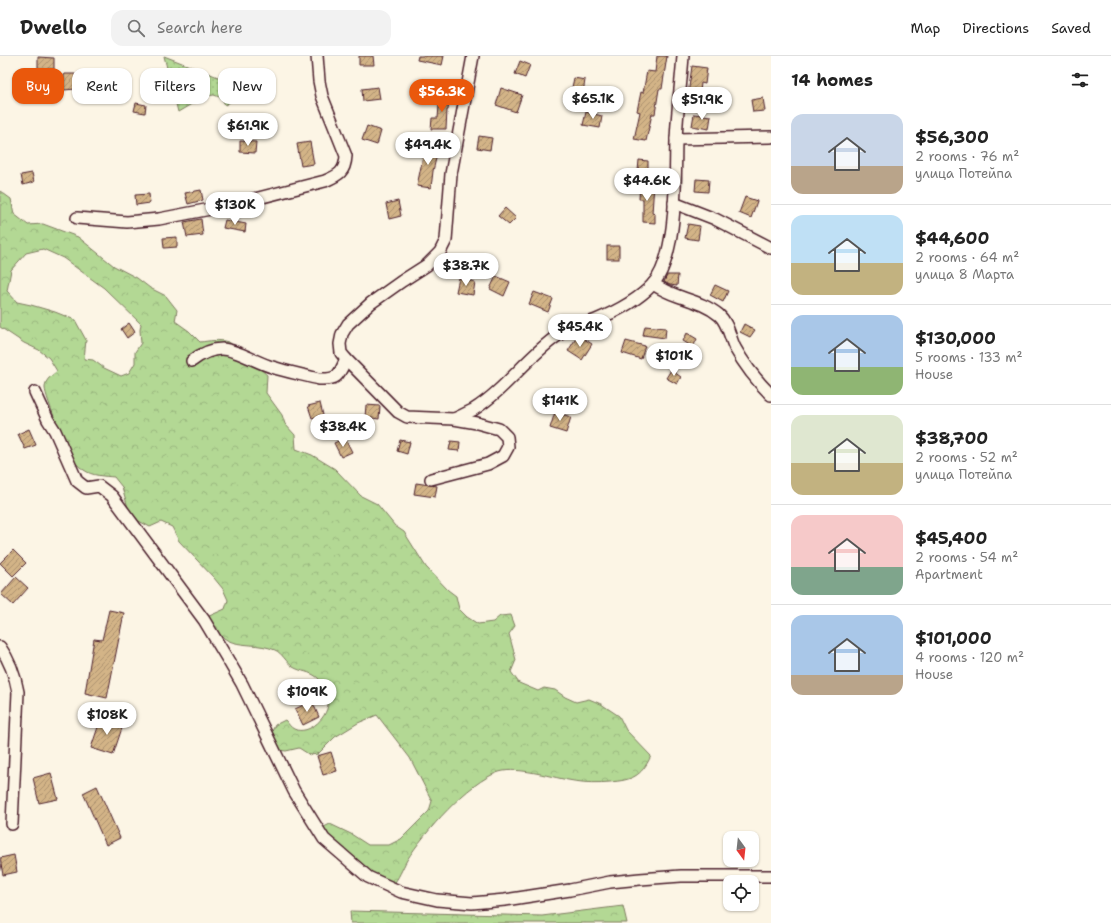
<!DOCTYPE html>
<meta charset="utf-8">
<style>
:root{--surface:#fff;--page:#f2f2f2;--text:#222;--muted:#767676;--line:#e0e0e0;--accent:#ea580c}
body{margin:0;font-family:"Shantell Sans",sans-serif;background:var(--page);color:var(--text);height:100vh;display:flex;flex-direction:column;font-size:15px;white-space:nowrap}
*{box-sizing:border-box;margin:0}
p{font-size:13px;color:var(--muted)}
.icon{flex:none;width:22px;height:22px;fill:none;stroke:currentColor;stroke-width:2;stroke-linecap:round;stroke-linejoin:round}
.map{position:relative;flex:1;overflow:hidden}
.drawer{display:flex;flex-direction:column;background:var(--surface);width:340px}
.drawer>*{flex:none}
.top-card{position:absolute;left:12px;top:12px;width:380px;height:36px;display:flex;gap:8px}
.needle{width:26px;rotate:165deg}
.buttons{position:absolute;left:723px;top:775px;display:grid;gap:8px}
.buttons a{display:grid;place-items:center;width:36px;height:36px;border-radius:8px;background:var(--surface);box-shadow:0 1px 3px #0004;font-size:20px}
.price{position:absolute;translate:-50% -34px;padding:0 9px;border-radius:14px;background:#fff;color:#222;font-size:13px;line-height:26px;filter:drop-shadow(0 1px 2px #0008)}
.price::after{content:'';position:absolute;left:50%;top:24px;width:12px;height:9px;margin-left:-6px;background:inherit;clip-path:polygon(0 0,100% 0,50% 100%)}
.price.selected{background:var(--accent);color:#fff}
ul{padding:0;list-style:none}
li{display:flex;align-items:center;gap:12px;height:100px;padding:0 20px}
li+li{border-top:1px solid var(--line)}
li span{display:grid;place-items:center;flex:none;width:112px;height:80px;border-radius:12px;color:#555}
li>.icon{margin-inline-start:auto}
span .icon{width:48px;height:48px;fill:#fffc;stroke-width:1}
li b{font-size:17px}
h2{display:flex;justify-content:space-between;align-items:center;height:48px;padding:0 20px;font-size:17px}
.chip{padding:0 14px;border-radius:12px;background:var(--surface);box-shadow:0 1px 3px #0004;font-size:14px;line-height:36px}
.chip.selected{background:var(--accent);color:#fff}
header{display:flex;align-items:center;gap:24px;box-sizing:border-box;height:56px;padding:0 20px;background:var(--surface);border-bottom:1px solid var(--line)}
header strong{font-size:19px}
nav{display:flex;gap:22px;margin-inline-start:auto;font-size:14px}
.search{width:280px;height:36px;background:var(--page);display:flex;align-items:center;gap:10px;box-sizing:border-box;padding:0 14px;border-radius:12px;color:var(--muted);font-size:15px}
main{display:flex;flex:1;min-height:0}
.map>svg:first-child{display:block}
</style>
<header>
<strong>Dwello</strong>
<div class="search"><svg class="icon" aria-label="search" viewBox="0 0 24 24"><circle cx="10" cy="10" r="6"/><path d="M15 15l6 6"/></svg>Search here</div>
<nav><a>Map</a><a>Directions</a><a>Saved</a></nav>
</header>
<main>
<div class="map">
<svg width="771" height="867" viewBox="0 0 771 867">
<defs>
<pattern id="green-dots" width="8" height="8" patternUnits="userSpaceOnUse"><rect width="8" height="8" fill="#b3d894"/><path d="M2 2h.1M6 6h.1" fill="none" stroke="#9bb980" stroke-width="1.8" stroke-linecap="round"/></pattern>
<pattern id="forest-crowns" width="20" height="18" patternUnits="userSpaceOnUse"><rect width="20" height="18" fill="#b3d894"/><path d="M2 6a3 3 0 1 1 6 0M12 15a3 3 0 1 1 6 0" fill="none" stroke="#9bb980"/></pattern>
<pattern id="building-hatch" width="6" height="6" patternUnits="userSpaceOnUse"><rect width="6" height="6" fill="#d3b487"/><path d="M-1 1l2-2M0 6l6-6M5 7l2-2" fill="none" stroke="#ad926f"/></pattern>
</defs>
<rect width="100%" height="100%" fill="#fcf5e5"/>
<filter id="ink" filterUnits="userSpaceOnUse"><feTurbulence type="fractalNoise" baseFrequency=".025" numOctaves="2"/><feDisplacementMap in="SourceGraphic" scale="8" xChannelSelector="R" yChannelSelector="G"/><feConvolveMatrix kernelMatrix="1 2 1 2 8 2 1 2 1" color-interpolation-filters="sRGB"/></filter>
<g filter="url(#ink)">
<!-- green -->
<polygon fill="url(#green-dots)" stroke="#7e7c60" points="164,0 236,28 239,37 235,43 225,49 222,42 214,39 205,40 178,56"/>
<!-- forest -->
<g fill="url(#forest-crowns)" stroke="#7e7c60" fill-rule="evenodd">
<path d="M 0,135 L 11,143 L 14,158 L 28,169 L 43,168 L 78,181 L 114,210 L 137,222 L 150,232 L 166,240 L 177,254 L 175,265 L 189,275 L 200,286 C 209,285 219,283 228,286 C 235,288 260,313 267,319 L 266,337 L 282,359 L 285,368 L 295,379 L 296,393 L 312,399 L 335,413 L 361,440 L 377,448 L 395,470 L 404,476 L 426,511 L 448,534 L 456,540 L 459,553 L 467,561 L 478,568 L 493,566 L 500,560 L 511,559 L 515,570 L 509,578 L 516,604 L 511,616 L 519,627 L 538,635 L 544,632 L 555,634 L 565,641 L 576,646 L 589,643 L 601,648 L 619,660 L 626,674 L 651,700 C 641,721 632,724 610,726 C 599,727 586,727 574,725 C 553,722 519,710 499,716 C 468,726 424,777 407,804 C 402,813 399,822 392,830 L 366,817 L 326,778 L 324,771 L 330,768 L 351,778 L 368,789 L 389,789 L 401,783 L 429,755 L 432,745 L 410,702 L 377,659 L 358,667 L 335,681 L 318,698 L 310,699 L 299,692 L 286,695 L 278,694 L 270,680 L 275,669 L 285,664 C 288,667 291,672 294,673 C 309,680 330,660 328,644 C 328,638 322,627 318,622 C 310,615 301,616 293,611 C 286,606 282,597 275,594 C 260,587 240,591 227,584 C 218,579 213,569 207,561 L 225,553 L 228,544 L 223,533 L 214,522 L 179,485 L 172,471 L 161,466 L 150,471 L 137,464 L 129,455 L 122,431 L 114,421 C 104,420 92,420 84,414 C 81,412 77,409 75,406 C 69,399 45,341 45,332 C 45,323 52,320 57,315 L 49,302 L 39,294 L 24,287 L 0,271 ZM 43,193 L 63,202 L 104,232 L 141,268 L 140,274 L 141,287 L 135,296 L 135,307 L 129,317 L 121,320 L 104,312 L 93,304 L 84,303 L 86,284 L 75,264 L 55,256 L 31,249 L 17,246 L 7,235 L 11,214 L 26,197 Z"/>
<polygon points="623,850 627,867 351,867 350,855 542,860"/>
</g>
<!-- building -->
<g fill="url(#building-hatch)" stroke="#4a1f2b">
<polygon points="359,0 373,0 374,9 359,9"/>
<polygon points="418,0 444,0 442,9 417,4"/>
<polygon points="657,0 667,0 662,33 659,33 655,58 652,58 646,85 634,83 640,56 637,55 641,36 643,37 647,15 655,16"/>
<polygon points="38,1 54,2 54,13 38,12"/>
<polygon points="520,5 530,9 525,22 515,18"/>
<polygon points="692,10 707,12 705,28 701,27 698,54 686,53"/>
<polygon points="64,18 75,18 76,33 64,34"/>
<polygon points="574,22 585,24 583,37 571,36"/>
<polygon points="120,26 120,39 108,40 107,27"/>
<polygon points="378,31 380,43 363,45 362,33"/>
<polygon points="501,32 522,39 516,56 496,49"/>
<polygon points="440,38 450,38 448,54 447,54 446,73 431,73 432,62 438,62"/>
<polygon points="763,42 765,55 753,56 751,44"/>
<polygon points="136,47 146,49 145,57 134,55"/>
<polygon points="586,56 602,60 600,72 583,69"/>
<polygon points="694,58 711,60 709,73 692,70"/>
<polygon points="367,70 381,75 377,89 362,84"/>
<polygon points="479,80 492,82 490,94 477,92"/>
<polygon points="240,85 256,86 255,97 240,96"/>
<polygon points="310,86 314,108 301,110 297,88"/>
<polygon points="426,86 439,90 433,115 431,132 417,130"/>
<polygon points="639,104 648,105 648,116 638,115"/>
<polygon points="32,117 34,126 23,129 21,119"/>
<polygon points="696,123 709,124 708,136 695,135"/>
<polygon points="640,127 654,128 652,157 655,158 655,167 643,166 643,143 639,143"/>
<polygon points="201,134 203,144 188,148 185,137"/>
<polygon points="149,138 150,147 136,149 135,139"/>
<polygon points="745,141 757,145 751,162 739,157"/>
<polygon points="398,145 401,160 389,163 386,148"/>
<polygon points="505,152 516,162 509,169 498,160"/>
<polygon points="201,163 203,179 187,181 184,166"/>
<polygon points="225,164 246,168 245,176 223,172"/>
<polygon points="688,168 700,170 698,184 685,182"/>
<polygon points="177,181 177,191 164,192 163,182"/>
<rect x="607" y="190" width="12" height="13"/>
<polygon points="667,219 678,219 677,230 670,229 664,226"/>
<polygon points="496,220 510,226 504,240 490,233"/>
<polygon points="459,222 475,226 473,239 456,236"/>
<polygon points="715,229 728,235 723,246 710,239"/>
<polygon points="534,236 553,243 548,256 529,248"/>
<polygon points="129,267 135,276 127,282 121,273"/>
<polygon points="744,268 755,274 750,281 740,276"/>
<polygon points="645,270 666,272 665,282 643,279"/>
<polygon points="687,277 697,283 693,291 683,285"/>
<polygon points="578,279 592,288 582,304 568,295"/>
<polygon points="626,285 645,290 641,303 622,297"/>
<polygon points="671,314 681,321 677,328 666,322"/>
<polygon points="320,347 323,359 312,362 308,350"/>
<polygon points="366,349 380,350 379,363 365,361"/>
<polygon points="555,356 571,361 566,377 550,372"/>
<polygon points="29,373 36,389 25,393 18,378"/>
<polygon points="345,382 352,396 341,401 334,387"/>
<polygon points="400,384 410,386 407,398 397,395"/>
<polygon points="451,385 460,386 459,395 449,394"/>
<polygon points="416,427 437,430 435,441 414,438"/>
<polygon points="13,494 26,507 13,520 0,507"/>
<polygon points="16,521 28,532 13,549 1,538"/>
<polygon points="109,554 124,557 107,642 85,637 94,583 102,584"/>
<polygon points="312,645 319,661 303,669 295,653"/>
<polygon points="101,662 123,669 113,699 91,692"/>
<polygon points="331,696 337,715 323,719 317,700"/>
<polygon points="51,717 58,743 39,747 33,722"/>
<polygon points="97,730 120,782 106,789 83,737"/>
<polygon points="14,799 17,816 3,819 0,802"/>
</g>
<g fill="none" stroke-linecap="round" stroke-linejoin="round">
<defs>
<g id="street">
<polyline points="676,83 771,81"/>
<polyline points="674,147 715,163 771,192"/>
<path d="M 77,162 L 127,166 L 159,163 L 231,149 L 325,125 C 339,119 345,116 346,100 L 322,40 L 319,25 L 317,0"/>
<path d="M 653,228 C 661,233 669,237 678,240 C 692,245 707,249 719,259 C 728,267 730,282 735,292 C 745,310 757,325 771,339"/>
<path d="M 192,305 C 201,298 211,293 222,293 C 235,293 258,307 272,311 C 287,316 304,319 319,323 C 338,324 339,319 346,303"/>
<polyline points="35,336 48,364 55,375 77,425 86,432 99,430 112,440 204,564 228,604 242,628 294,735 324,783 368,821 401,836 437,844 472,847 505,844 570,834 610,826 640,823 681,820 771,820"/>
<path d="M 454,363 C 460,360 467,357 473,354 C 505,334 527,301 557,280 C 572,269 581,270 596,264 C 615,256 638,244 652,229 C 678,202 675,120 676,85 C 677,56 681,28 683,0"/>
<polyline points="431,423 488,408 503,400 508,391 507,381 499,373 477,367 454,363 407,361 398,356 346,303 341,297 340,288 342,278 348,268 371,247 402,225 427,209 440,196 446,184 451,118 473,0"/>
<path d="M 0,591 C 10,605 15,619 18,636 L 12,768"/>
</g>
</defs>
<!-- street casing -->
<use href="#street" stroke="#4a1f2b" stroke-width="14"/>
<!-- street -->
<use href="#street" stroke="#fcf5e5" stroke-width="11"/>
</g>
</g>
</svg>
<div class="buttons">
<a><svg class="needle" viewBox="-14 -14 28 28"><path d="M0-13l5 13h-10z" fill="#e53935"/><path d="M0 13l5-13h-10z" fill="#767676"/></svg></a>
<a><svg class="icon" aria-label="locate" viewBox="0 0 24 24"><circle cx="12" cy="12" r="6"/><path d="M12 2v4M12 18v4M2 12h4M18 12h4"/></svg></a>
</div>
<b class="price selected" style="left:442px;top:57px">$56.3K</b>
<b class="price" style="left:593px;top:64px">$65.1K</b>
<b class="price" style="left:702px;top:65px">$51.9K</b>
<b class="price" style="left:248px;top:91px">$61.9K</b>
<b class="price" style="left:428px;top:110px">$49.4K</b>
<b class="price" style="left:647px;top:146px">$44.6K</b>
<b class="price" style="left:235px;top:170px">$130K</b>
<b class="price" style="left:466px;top:231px">$38.7K</b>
<b class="price" style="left:580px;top:292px">$45.4K</b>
<b class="price" style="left:674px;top:321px">$101K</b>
<b class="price" style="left:560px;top:366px">$141K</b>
<b class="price" style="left:343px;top:392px">$38.4K</b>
<b class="price" style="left:307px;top:657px">$109K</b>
<b class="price" style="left:107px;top:680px">$108K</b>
<div class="top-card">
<a class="chip selected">Buy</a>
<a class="chip">Rent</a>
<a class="chip">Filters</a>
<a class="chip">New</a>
</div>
</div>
<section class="drawer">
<h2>14 homes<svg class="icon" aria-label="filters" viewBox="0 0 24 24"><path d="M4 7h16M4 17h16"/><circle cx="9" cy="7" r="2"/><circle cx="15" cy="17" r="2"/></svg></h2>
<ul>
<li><span style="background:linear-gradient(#c9d6e8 65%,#b9a48a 0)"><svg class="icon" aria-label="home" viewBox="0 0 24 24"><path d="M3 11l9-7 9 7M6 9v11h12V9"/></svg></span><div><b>$56,300</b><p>2 rooms · 76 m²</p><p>улица Потейпа</p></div></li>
<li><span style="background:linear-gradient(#bfe0f5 60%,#c2b280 0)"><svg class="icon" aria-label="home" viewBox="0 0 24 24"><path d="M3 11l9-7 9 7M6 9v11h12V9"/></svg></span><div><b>$44,600</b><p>2 rooms · 64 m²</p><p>улица 8 Марта</p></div></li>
<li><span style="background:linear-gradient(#a9c7e8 65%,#8fb573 0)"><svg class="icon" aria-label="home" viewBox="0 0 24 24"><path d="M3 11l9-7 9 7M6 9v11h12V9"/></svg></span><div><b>$130,000</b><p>5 rooms · 133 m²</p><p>House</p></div></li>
<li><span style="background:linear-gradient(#dfe7d0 60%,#c2b280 0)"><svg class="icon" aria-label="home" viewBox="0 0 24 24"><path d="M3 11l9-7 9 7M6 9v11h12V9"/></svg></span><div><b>$38,700</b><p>2 rooms · 52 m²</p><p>улица Потейпа</p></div></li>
<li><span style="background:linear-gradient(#f6c9c9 65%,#7fa58c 0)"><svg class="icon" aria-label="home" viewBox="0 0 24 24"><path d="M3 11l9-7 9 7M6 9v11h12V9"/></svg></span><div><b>$45,400</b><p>2 rooms · 54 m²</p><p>Apartment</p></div></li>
<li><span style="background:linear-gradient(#a9c7e8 75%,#b9a48a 0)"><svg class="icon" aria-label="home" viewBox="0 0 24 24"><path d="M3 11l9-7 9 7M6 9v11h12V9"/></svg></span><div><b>$101,000</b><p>4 rooms · 120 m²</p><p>House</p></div></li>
</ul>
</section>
</main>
